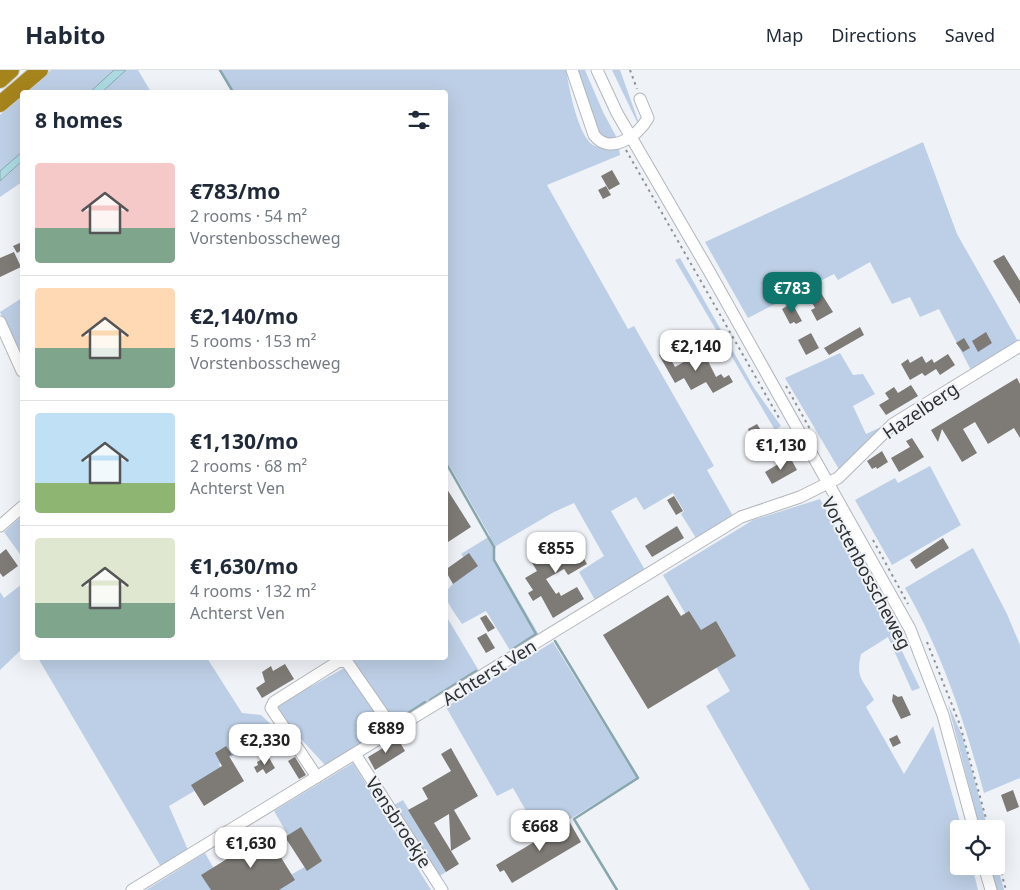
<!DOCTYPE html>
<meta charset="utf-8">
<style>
:root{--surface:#fff;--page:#f6f6f7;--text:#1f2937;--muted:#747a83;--line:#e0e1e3;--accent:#0f766e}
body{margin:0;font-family:"Noto Sans",sans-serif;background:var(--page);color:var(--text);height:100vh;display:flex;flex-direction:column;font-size:19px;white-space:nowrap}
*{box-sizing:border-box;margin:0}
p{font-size:16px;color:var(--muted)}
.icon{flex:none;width:28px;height:28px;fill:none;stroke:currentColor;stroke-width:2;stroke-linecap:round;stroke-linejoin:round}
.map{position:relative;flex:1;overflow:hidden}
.details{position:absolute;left:20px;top:20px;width:428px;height:570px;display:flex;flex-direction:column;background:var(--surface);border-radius:5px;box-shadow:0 5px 20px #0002}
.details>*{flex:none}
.fabs{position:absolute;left:950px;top:750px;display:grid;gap:10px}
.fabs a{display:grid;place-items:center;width:55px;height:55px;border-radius:5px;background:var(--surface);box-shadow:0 5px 20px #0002;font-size:25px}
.price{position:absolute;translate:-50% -42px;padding:0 11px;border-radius:10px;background:#fff;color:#222;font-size:16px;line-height:32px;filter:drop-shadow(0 1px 2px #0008)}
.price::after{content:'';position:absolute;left:50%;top:30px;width:15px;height:11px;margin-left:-8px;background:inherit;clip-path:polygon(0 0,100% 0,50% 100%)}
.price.selected{background:var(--accent);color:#fff}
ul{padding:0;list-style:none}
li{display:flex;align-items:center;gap:15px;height:125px;padding:0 15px}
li+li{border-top:1px solid var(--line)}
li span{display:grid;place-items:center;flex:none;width:140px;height:100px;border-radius:5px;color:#555}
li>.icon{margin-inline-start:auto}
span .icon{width:60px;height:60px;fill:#fffc;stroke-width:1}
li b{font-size:21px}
h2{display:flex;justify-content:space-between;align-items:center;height:60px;padding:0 15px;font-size:21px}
header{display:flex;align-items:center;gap:30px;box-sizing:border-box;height:70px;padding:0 25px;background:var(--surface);border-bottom:1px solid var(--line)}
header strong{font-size:24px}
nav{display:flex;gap:28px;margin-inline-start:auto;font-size:18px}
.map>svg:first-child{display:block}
</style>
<header>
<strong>Habito</strong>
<nav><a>Map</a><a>Directions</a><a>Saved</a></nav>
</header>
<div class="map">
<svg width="1020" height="820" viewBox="0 0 1020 820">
<rect width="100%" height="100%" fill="#eff2f7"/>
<!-- green -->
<g fill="#bdcfe6">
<polygon points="51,0 114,0 90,22 25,22"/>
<polygon points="126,0 138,0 151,22 102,22"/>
<path d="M 221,0 L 566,0 C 569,17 578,69 595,76 C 602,79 612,78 619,78 L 620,85 L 547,115 L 628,259 L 634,256 L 714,396 L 707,400 L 733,446 L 696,468 L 681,444 L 684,441 L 673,423 L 644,440 L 636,427 L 611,441 L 645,500 L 595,530 L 579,502 L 604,486 L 574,433 L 554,442 L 496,476 L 493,486 L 539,565 L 511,582 L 486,541 L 462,554 C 440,522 439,523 472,500 L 461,484 L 490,466 L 445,388 L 445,22 L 234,22 Z"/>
<polygon points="575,0 585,0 603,42 618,70 599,68"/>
<polygon points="612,0 620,0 639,53 638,54"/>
<polygon points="22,25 22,82 0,101 0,45"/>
<polygon points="923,72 957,164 1019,273 972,302 939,239 920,247 910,227 892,234 870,192 838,210 834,204 748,248 705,172"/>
<polygon points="22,91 22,112 0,127 0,111"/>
<polygon points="680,188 754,318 781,356 775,360 675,190"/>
<polygon points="22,228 22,300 20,289 0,242"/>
<polygon points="840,283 853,305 863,304 875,324 853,336 866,364 885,355 840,401 785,308"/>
<polygon points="930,396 961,455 892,495 855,430 895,408 898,413"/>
<path d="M 820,429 L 898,573 L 920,618 L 912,621 L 888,567 L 861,584 C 855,609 864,610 874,630 L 866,637 L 904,704 L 933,656 L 962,759 L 959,759 L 959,796 L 972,796 L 978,820 L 810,820 L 706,636 L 730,621 L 663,505 L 753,450 Z"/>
<polygon points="22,446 22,487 4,462"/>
<path d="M 973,478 L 1007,544 L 1020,575 L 1020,708 L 984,723 C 965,653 942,582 905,518 Z"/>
<polygon points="22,514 22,579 0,600 0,522 4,528"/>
<polygon points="445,544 479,601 399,650 394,650 350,588 445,588"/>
<polygon points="553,572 637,708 541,767 513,718 497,726 446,637"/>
<polygon points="38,588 207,588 242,643 261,645 277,660 219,694 223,704 169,736 188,780 161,797"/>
<polygon points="346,597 386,656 385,659 325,695 273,639 305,616 312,616"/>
<polygon points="948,634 962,665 988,759 980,759"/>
<polygon points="353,693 431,820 265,820 306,796 274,741"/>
<polygon points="403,730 446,802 438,807 394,735"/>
<polygon points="205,783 226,820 146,820"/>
<polygon points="996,790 1004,820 996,820 990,796 996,796"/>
</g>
<!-- water -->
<g fill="#addae2" stroke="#87a7ad">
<polygon points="114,0 126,0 102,22 90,22"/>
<polygon points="22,82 22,91 0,111 0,101"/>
</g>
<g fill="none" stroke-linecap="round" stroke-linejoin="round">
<!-- stream -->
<g stroke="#87a7ad" stroke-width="2.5">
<polyline points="220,0 233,22"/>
<polyline points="445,391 494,477 494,490 536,564 513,579"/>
<polyline points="555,571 638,708 574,749 617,820"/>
<polyline points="430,630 476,601"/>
<polyline points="399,649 425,632"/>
</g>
</g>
<!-- building -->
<g fill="#7e7b77">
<polygon points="612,100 620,114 609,120 601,106"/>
<polygon points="606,116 611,125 603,129 598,120"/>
<polygon points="22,172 22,180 17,183 13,176"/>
<polygon points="14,182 21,197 0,207 0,188"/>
<polygon points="1004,185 1020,211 1020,234 993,191"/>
<polygon points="821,223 833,242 817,251 811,240 815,238 810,229"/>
<polygon points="792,233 802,251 796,254 794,252 790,254 782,239"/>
<polygon points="860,257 864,265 829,285 824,278"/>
<polygon points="700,261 709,277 698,283 689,267"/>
<polygon points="986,262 992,273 978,282 972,271"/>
<polygon points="811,263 819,278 806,285 798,270"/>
<polygon points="964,268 970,278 963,282 956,273"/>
<polygon points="666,281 675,297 703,281 716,307 721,304 724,308 729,305 733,312 713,323 706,312 691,320 684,308 675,313 659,285"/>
<polygon points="948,284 955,295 940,305 936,299 925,306 922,303 910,310 901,294 908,289 910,293 922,286 926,293 932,289 934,293"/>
<polygon points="1017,308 1020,314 1020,368 1014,358 988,374 975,352 963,359 977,383 962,392 942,359 938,372 931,360"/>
<polygon points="911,315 918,326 886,345 879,335 889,329 885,323 894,317 898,323"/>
<polygon points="757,354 766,368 759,373 762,379 752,385 746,374 753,371 748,359"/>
<polygon points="912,368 924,387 899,402 891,388 910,377 906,371"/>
<polygon points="882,381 888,392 877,399 876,397 872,399 867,391"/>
<polygon points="790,387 797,400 772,414 765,402"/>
<polygon points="445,416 471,457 445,474"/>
<polygon points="674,426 683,441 676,445 667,430"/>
<polygon points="677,456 684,468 652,487 645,476"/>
<polygon points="569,463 587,494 568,505 564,499 546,509 556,524 559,522 561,526 577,517 584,529 553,548 541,526 533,531 528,523 533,520 525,508 537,501 529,488"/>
<polygon points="943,468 949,478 916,499 910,490"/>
<polygon points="6,479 18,496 3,507 0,503 0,484"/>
<polygon points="469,483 478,496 453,514 445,500"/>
<polygon points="668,525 681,546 689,541 701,560 716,551 736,586 648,639 603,565"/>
<polygon points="486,545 495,558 488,562 480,548"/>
<polygon points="486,563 495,578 486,583 477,568"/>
<polygon points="285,594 294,609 262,628 256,618 265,612 262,602 271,596 273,601"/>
<polygon points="893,624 898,627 902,626 911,645 901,649 892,631"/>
<polygon points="897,665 901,673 893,677 889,669"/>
<polygon points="398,669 405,681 375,700 368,687"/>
<polygon points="226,676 232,685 229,686 244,711 204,736 191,715 222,696 215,683"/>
<polygon points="451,678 478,726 454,740 471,769 451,781 449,744 434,753 459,794 446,802 408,740 428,729 422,718 451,701 441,684"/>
<polygon points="268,686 275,698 266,704 263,699 257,703 254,697 258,695 257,692"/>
<polygon points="295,687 306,705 299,709 288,691"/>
<polygon points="1013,720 1019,737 1007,742 1001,725"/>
<polygon points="569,751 581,772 512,813 504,800 500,802 496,795"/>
<polygon points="301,757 322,791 307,801 285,767"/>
<polygon points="264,760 295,810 279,820 211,820 201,805 261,768 258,763"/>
</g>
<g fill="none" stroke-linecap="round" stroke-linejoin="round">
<defs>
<g id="minor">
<path d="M 572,0 L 594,65 C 610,86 638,66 648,48 L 640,29"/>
<polyline points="597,0 617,43 709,201 910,559 943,645 974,759"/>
<polyline points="0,252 22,301"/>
<polyline points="0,456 22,437"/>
<polyline points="355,684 442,820"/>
<polyline points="317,707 271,638 274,632 339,591 347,592 394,660"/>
<polyline points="984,796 991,820"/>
<polyline points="132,820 741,447 800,427 838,408 893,354 1020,276"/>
</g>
<g id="highway">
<polyline points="0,10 11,0"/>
<polyline points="0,34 40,0"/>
</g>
</defs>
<!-- minor casing -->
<use href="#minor" stroke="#b2b6ba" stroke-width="13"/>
<!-- highway casing -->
<use href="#highway" stroke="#cdcdcd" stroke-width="18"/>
<!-- path -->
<g stroke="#8e9194" stroke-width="2" stroke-dasharray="2.5 4" stroke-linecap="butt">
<polyline points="630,0 637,19"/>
<polyline points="626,80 779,348"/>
<polyline points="786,316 815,368"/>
<polyline points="873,470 908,534"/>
<polyline points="856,484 902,568"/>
<polyline points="927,572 960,655 989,759"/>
<polyline points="996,784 1006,820"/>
</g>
<!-- minor -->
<use href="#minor" stroke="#fff" stroke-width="11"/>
<!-- highway -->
<use href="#highway" stroke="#a6841c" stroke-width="16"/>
</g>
<g text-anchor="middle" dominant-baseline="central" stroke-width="4" stroke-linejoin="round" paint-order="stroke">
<!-- street labels -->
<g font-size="18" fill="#2d2f30" stroke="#eff2f7">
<text transform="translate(920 340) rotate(-34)">Hazelberg</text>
<text transform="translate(867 503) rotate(62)">Vorstenbosscheweg</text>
<text transform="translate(489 602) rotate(-32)">Achterst Ven</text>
<text transform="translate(399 752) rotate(57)">Vensbroekje</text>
</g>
</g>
</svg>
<div class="fabs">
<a><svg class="icon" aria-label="locate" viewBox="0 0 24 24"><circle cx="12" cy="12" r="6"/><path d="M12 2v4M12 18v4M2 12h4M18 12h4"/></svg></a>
</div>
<b class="price selected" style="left:792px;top:244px">€783</b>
<b class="price" style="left:696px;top:302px">€2,140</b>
<b class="price" style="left:781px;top:401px">€1,130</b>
<b class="price" style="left:556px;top:504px">€855</b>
<b class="price" style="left:386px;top:684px">€889</b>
<b class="price" style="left:265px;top:696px">€2,330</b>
<b class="price" style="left:540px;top:782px">€668</b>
<b class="price" style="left:251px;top:799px">€1,630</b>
<section class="details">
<h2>8 homes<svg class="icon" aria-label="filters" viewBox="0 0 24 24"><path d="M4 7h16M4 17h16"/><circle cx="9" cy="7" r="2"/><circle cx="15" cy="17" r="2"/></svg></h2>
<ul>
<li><span style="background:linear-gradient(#f6c9c9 65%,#7fa58c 0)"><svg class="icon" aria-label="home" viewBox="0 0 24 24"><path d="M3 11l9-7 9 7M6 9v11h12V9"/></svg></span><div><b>€783/mo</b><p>2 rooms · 54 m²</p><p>Vorstenbosscheweg</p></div></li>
<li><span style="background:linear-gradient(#ffd9b3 60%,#7fa58c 0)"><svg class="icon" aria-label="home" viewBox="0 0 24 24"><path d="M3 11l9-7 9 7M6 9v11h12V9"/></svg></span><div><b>€2,140/mo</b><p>5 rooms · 153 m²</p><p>Vorstenbosscheweg</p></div></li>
<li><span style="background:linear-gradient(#bfe0f5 70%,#8fb573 0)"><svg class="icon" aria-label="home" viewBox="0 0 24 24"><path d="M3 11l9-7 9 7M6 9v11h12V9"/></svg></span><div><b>€1,130/mo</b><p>2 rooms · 68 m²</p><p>Achterst Ven</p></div></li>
<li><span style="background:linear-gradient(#dfe7d0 65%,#7fa58c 0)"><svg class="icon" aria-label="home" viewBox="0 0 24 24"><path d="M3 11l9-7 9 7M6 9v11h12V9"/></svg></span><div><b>€1,630/mo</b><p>4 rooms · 132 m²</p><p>Achterst Ven</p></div></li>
</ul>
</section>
</div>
